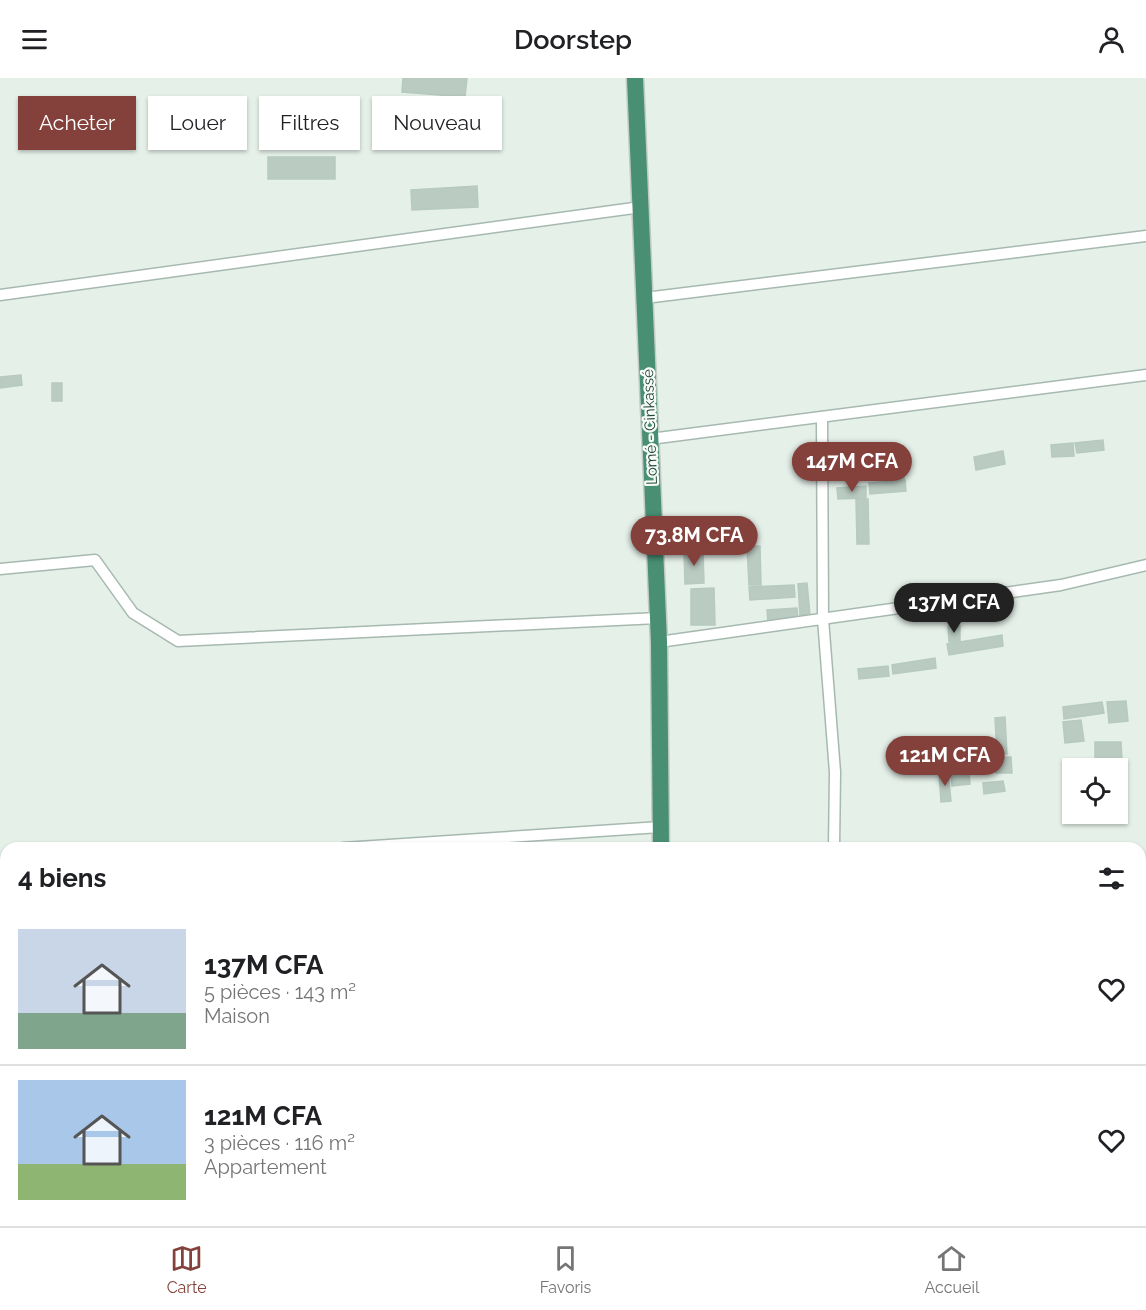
<!DOCTYPE html>
<html lang="fr">
<meta charset="utf-8">
<style>
:root{--surface:#fff;--page:#f6f6f6;--text:#202124;--muted:#757577;--line:#e0e0e0;--accent:#84403a}
body{margin:0;font-family:Raleway,sans-serif;background:var(--page);color:var(--text);height:100vh;display:flex;flex-direction:column;font-size:22px;white-space:nowrap}
*{box-sizing:border-box;margin:0}
p{font-size:20px;color:var(--muted)}
.icon{flex:none;width:33px;height:33px;fill:none;stroke:currentColor;stroke-width:2;stroke-linecap:round;stroke-linejoin:round}
.map{position:relative;flex:1;overflow:hidden}
.panel{position:absolute;left:0px;top:764px;width:1146px;height:386px;display:flex;flex-direction:column;background:var(--surface);border-radius:18px 18px 0 0;box-shadow:0 2px 4px #0004}
.panel>*{flex:none}
.hud{position:absolute;left:18px;top:18px;width:600px;height:54px;display:flex;gap:12px}
.buttons{position:absolute;left:1062px;top:680px;display:grid;gap:12px}
.buttons a{display:grid;place-items:center;width:66px;height:66px;border-radius:0px;background:var(--surface);box-shadow:0 2px 4px #0004;font-size:30px}
.price{position:absolute;translate:-50% -51px;padding:0 14px;border-radius:21px;background:var(--accent);color:#fff;font-size:20px;line-height:39px;filter:drop-shadow(0 2px 3px #0008)}
.price::after{content:'';position:absolute;left:50%;top:36px;width:18px;height:14px;margin-left:-9px;background:inherit;clip-path:polygon(0 0,100% 0,50% 100%)}
.price.active{background:#222;color:#fff}
ul{padding:0;list-style:none}
li{display:flex;align-items:center;gap:18px;height:150px;padding:0 18px}
li+li{border-top:2px solid var(--line)}
li span{display:grid;place-items:center;flex:none;width:168px;height:120px;border-radius:0px;color:#555}
li>.icon{margin-inline-start:auto}
span .icon{width:72px;height:72px;fill:#fffc;stroke-width:1}
li b{font-size:26px}
h2{display:flex;justify-content:space-between;align-items:center;height:72px;padding:0 18px;font-size:26px}
.chip{padding:0 21px;border-radius:0px;background:var(--surface);box-shadow:0 2px 4px #0004;font-size:21px;line-height:54px}
.chip.active{background:var(--accent);color:#fff}
header{display:flex;justify-content:space-between;align-items:center;height:78px;padding:0 18px;background:var(--surface);font-size:27px;font-weight:600}
.tab-bar{display:flex;justify-content:space-around;align-items:center;height:84px;border-top:2px solid var(--line);background:var(--surface);font-size:16px;color:var(--muted)}
.tab-bar a{display:grid;justify-items:center;gap:3px}
.tab-bar .active{color:var(--accent)}
.map>svg:first-child{display:block}
</style>
<header><svg class="icon" aria-label="menu" viewBox="0 0 24 24"><path d="M4 6h16M4 12h16M4 18h16"/></svg>Doorstep<svg class="icon" aria-label="person" viewBox="0 0 24 24"><circle cx="12" cy="8" r="4"/><path d="M4 21q1-7 8-7t8 7"/></svg></header>
<div class="map">
<svg width="1146" height="1148" viewBox="0 0 1146 1148">
<rect width="100%" height="100%" fill="#e5f0e9"/>
<!-- building -->
<g fill="#bacbc2" stroke="#b6cabf" stroke-width="1.5">
<polygon points="403,0 467,0 465,19 402,14"/>
<rect x="268" y="79" width="67" height="22"/>
<polygon points="477,108 478,129 412,132 411,112"/>
<polygon points="21,297 22,307 0,310 0,299"/>
<rect x="52" y="305" width="10" height="18"/>
<polygon points="1103,362 1104,372 1077,375 1075,365"/>
<polygon points="1073,365 1074,378 1052,379 1051,367"/>
<polygon points="1003,373 1005,386 976,392 974,379"/>
<polygon points="904,390 904,401 875,402 874,391"/>
<polygon points="905,402 906,413 870,416 869,405"/>
<polygon points="866,408 866,420 838,421 837,410"/>
<polygon points="856,421 868,421 869,466 857,466"/>
<polygon points="747,468 760,468 761,507 749,507"/>
<polygon points="703,473 704,505 685,506 684,474"/>
<polygon points="807,505 810,537 800,537 798,506"/>
<polygon points="794,507 795,519 750,522 749,509"/>
<polygon points="714,510 715,547 691,547 691,511"/>
<polygon points="797,530 798,544 768,546 767,532"/>
<polygon points="948,548 960,548 960,564 949,564"/>
<polygon points="1002,557 1003,568 949,577 947,566"/>
<polygon points="935,580 936,590 893,596 892,587"/>
<polygon points="888,588 889,598 859,601 858,591"/>
<polygon points="1126,623 1128,643 1109,645 1107,624"/>
<polygon points="1102,624 1104,635 1064,641 1063,629"/>
<polygon points="1005,639 1007,676 997,676 995,640"/>
<polygon points="1081,642 1084,663 1065,665 1063,644"/>
<polygon points="1095,664 1121,664 1122,682 1095,683"/>
<polygon points="947,673 948,684 895,690 894,680"/>
<polygon points="993,679 994,689 972,690 971,680"/>
<polygon points="996,679 1011,679 1012,695 996,695"/>
<polygon points="968,683 970,706 952,708 950,684"/>
<polygon points="948,693 951,723 941,724 939,694"/>
<polygon points="1003,703 1005,713 984,716 983,705"/>
<polygon points="3,1077 6,1078 6,1101 0,1100"/>
<rect x="0" y="1103" width="6" height="16"/>
<polygon points="1140,1137 1146,1137 1146,1146 1124,1148 1124,1143 1140,1143"/>
<rect x="1026" y="1143" width="25" height="5"/>
</g>
<g fill="none" stroke-linecap="round" stroke-linejoin="round">
<defs>
<g id="minor">
<polyline points="0,217 641,129"/>
<polyline points="645,220 1146,158"/>
<polyline points="822,339 823,541 835,694 834,770"/>
<polyline points="650,361 1146,297"/>
<polyline points="0,491 95,482 133,535 178,563 658,540"/>
<polyline points="659,564 1061,507 1146,487"/>
<polyline points="343,770 660,749"/>
<polyline points="0,792 6,791"/>
<polyline points="1140,977 1146,977"/>
<polyline points="0,1061 6,1061"/>
<polyline points="219,1143 219,1148"/>
<polyline points="368,1143 369,1148"/>
<polyline points="842,1143 842,1148"/>
</g>
<g id="trunk">
<polyline points="635,0 659,564 661,770"/>
<polyline points="674,1143 674,1148"/>
</g>
</defs>
<!-- minor casing -->
<use href="#minor" stroke="#a6b9b0" stroke-width="13"/>
<!-- trunk casing -->
<use href="#trunk" stroke="#c1cbc7" stroke-width="19"/>
<!-- minor -->
<use href="#minor" stroke="#fff" stroke-width="10"/>
<!-- trunk -->
<use href="#trunk" stroke="#488f74" stroke-width="16"/>
</g>
<g text-anchor="middle" dominant-baseline="central" stroke-width="4.5" stroke-linejoin="round" paint-order="stroke">
<!-- street labels -->
<g font-size="15" fill="#214436" stroke="#f7fbf8">
<text transform="translate(650 349) rotate(-92)">Lomé - Cinkassé</text>
</g>
</g>
</svg>
<div class="buttons">
<a><svg class="icon" aria-label="locate" viewBox="0 0 24 24"><circle cx="12" cy="12" r="6"/><path d="M12 2v4M12 18v4M2 12h4M18 12h4"/></svg></a>
</div>
<b class="price" style="left:852px;top:415px">147M CFA</b>
<b class="price" style="left:694px;top:489px">73.8M CFA</b>
<b class="price active" style="left:954px;top:556px">137M CFA</b>
<b class="price" style="left:945px;top:709px">121M CFA</b>
<div class="hud">
<a class="chip active">Acheter</a>
<a class="chip">Louer</a>
<a class="chip">Filtres</a>
<a class="chip">Nouveau</a>
</div>
<section class="panel">
<h2>4 biens<svg class="icon" aria-label="filters" viewBox="0 0 24 24"><path d="M4 7h16M4 17h16"/><circle cx="9" cy="7" r="2"/><circle cx="15" cy="17" r="2"/></svg></h2>
<ul>
<li><span style="background:linear-gradient(#c9d6e8 70%,#7fa58c 0)"><svg class="icon" aria-label="home" viewBox="0 0 24 24"><path d="M3 11l9-7 9 7M6 9v11h12V9"/></svg></span><div><b>137M CFA</b><p>5 pièces · 143 m²</p><p>Maison</p></div><svg class="icon" aria-label="heart" viewBox="0 0 24 24"><path d="M12 20l-8-8c-3-5 5-10 8-4 3-6 11-1 8 4z"/></svg></li>
<li><span style="background:linear-gradient(#a9c7e8 70%,#8fb573 0)"><svg class="icon" aria-label="home" viewBox="0 0 24 24"><path d="M3 11l9-7 9 7M6 9v11h12V9"/></svg></span><div><b>121M CFA</b><p>3 pièces · 116 m²</p><p>Appartement</p></div><svg class="icon" aria-label="heart" viewBox="0 0 24 24"><path d="M12 20l-8-8c-3-5 5-10 8-4 3-6 11-1 8 4z"/></svg></li>
</ul>
</section>
</div>
<nav class="tab-bar">
<a class="active"><svg class="icon" aria-label="map" viewBox="0 0 24 24"><path d="M3 6l6-2 6 2 6-2v14l-6 2-6-2-6 2zM9 4v14M15 6v14"/></svg>Carte</a>
<a><svg class="icon" aria-label="saved" viewBox="0 0 24 24"><path d="M7 4h10v16l-5-4-5 4z"/></svg>Favoris</a>
<a><svg class="icon" aria-label="home" viewBox="0 0 24 24"><path d="M3 11l9-7 9 7M6 9v11h12V9"/></svg>Accueil</a>
</nav>
